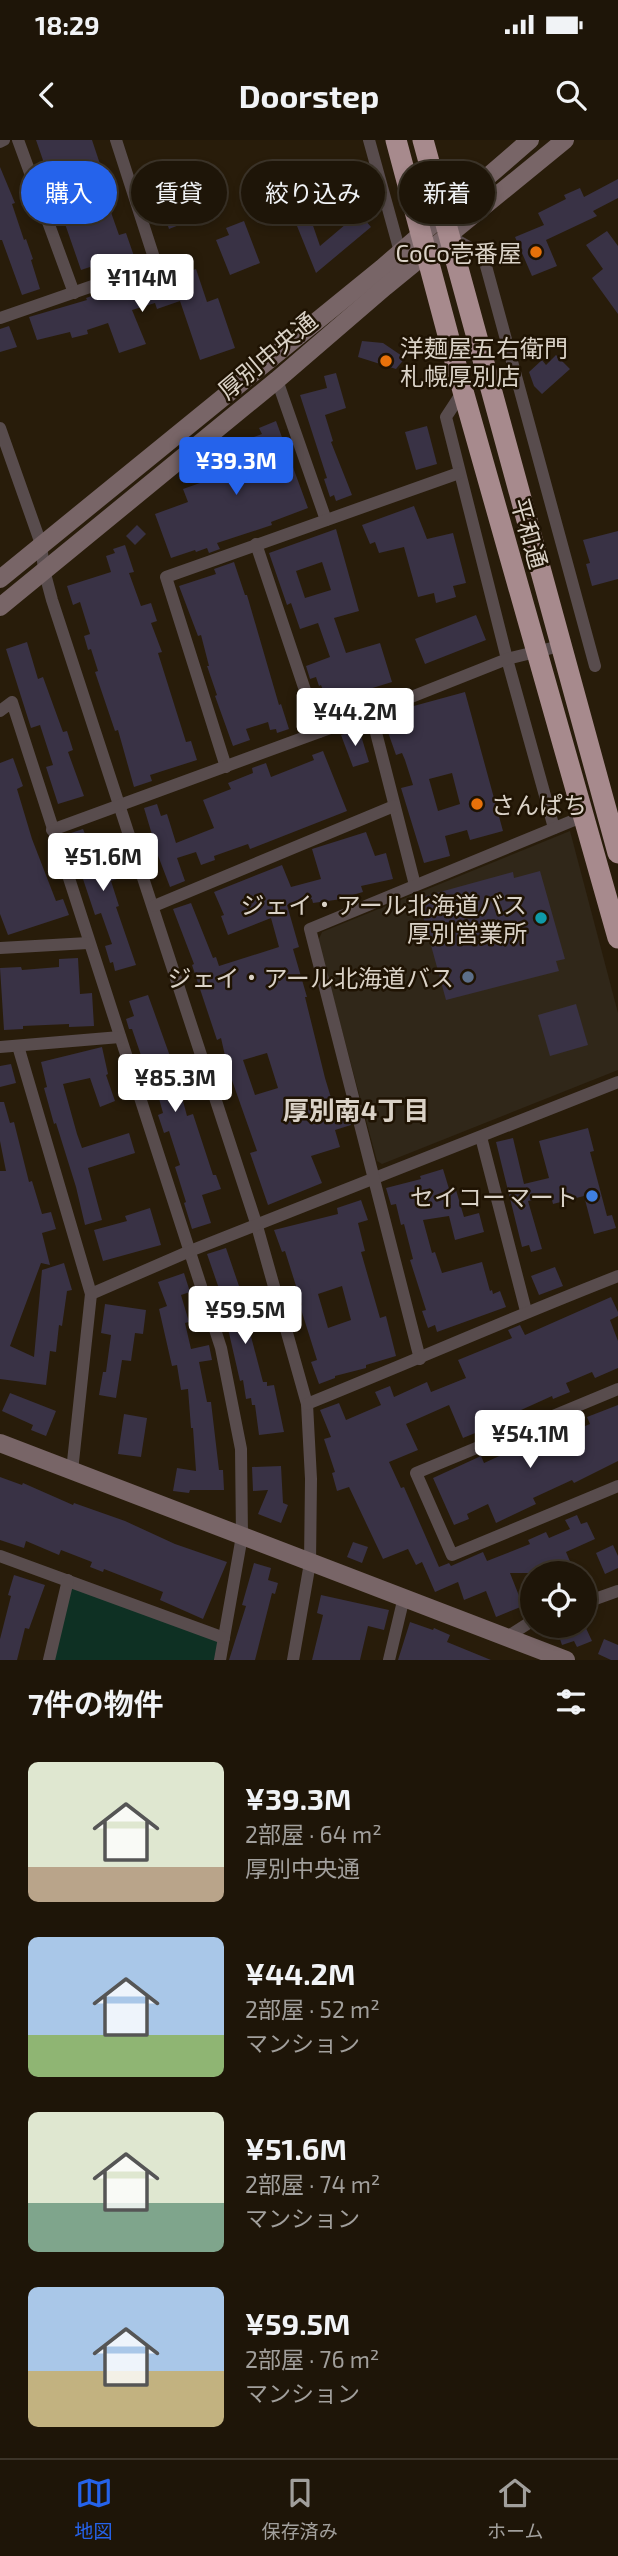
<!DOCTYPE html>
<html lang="ja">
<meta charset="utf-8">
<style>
:root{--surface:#1e1508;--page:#2b2216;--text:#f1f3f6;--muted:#a19f9c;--line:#3c3429;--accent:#2563eb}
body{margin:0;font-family:"Exo 2","Noto Sans JP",sans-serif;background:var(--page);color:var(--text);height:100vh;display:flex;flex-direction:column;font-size:26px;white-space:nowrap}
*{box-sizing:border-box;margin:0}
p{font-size:23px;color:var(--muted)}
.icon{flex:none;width:38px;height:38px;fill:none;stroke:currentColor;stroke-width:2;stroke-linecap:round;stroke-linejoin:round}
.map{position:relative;height:1520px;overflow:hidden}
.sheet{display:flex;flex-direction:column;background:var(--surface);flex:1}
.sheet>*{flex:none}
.hud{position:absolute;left:21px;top:21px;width:578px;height:63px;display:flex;gap:14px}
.buttons{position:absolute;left:520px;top:1421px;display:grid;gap:14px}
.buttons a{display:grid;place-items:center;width:77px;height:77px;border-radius:50%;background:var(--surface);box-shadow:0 4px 10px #0003,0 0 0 2px var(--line);font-size:35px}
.price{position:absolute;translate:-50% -60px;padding:0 16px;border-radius:7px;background:#fff;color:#222;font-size:23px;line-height:46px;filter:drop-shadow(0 2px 4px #0008)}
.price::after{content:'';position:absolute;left:50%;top:42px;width:21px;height:16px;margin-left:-10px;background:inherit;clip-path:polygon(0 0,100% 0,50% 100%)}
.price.active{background:var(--accent);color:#fff}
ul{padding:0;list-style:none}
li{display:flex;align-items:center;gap:21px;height:175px;padding:0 28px}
li span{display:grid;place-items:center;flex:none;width:196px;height:140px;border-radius:10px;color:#555}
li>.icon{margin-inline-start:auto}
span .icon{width:84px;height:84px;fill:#fffc;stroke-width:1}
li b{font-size:30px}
h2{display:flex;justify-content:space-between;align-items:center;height:84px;padding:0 28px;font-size:30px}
.pill{padding:0 24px;border-radius:32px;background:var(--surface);box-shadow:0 4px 10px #0003,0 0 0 2px var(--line);font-size:24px;line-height:63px}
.pill.active{background:var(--accent);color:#fff}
.status{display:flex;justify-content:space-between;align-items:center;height:49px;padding:0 35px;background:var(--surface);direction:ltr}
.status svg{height:19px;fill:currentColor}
header{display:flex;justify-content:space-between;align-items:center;height:91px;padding:0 28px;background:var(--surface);font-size:32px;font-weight:700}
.tabs{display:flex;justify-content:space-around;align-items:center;height:98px;border-top:2px solid var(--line);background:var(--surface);font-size:19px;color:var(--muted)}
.tabs a{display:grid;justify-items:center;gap:4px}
.tabs .active{color:var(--accent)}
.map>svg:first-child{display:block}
</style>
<div class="status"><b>18:29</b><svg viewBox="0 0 49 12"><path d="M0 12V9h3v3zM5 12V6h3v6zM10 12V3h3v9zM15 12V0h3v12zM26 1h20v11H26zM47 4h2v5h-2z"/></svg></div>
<header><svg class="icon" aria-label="back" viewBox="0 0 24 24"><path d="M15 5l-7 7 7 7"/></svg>Doorstep<svg class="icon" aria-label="search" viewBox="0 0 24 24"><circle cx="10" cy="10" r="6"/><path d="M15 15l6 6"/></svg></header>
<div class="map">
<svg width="618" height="1520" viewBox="0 0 618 1520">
<rect width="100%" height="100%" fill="#281c0a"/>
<!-- commercial -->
<polygon fill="#302719" points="570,691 618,873 618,930 382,1024 377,1021 318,801 322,792"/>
<!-- green -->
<polygon fill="#0e3023" points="68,1440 224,1498 220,1520 49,1520"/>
<!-- building -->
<g fill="#393245" fill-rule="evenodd">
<polygon points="36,0 92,0 112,60 107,61 119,95 126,93 135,119 93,133 90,127 81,130"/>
<polygon points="0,27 15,63 12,64 24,100 26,99 33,119 31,120 40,149 22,155 2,100 0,100"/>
<polygon points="618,39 618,58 593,71 597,76 546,100 557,126 532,136 515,97 544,85 538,73 566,59 564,55 580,48 584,57"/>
<polygon points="182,52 192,80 169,89 166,80 155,84 148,64"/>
<polygon points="359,73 371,87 316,133 295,81 309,74 320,106"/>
<polygon points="244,81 260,123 230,135 216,100 229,95 226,88"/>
<polygon points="607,91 618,106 618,174 592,138 603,129 586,105"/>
<polygon points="196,129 207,162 218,158 235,208 200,220 180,161 157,169 155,163 132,170 146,204 119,213 108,183 87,190 88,194 72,198 70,192 37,200 29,177 87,160 86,158 103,152 137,145 165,136 166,139"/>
<polygon points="9,186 17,207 0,212 0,189"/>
<polygon points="362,201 383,203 405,218 396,229 358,217"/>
<polygon points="556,215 570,229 542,254 534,246 529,232 542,220 546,225"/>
<polygon points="336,233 346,268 325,275 333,301 331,302 352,355 336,361 334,355 330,357 324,339 327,338 300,255 327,248 324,236"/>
<polygon points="276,281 308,368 271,382 272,385 217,403 220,409 209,413 207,408 196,412 195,410 171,418 155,374 188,362 183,349 214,338 210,327 242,315 237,303 262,294 259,288"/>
<polygon points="427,286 437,324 416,330 405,292"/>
<polygon points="414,366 427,399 453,393 466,443 453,446 456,457 436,463 434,453 418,457 404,407 379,413 375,402 370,404 362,385"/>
<polygon points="137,385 146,394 135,405 126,396"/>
<path d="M 336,389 L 359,471 L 334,478 L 346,513 L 380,503 L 392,542 L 353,554 L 358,565 L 332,575 L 321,545 L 319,546 L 316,537 L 310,539 L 306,526 L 330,517 L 318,483 L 300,489 L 291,463 L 287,465 L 269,413 ZM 322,422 L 331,450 L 305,458 L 296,431 Z"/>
<polygon points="618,391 618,439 592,446 586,424 590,423 583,400"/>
<polygon points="125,405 134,432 129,433 141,466 151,463 157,481 151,483 162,512 158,513 186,602 191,601 197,620 150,635 152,641 134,647 118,590 115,591 95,532 98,531 91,509 88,510 84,496 90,494 80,462 73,465 67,446 111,432 106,416 115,413 113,409"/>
<polygon points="234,422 245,455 247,455 279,565 281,564 289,589 277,593 276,589 270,590 268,582 246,589 250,600 233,606 215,556 217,555 207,526 209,526 201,495 198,496 179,446 216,434 214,429"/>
<polygon points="476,475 486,500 425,524 415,499"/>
<polygon points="27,502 38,539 43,537 63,592 67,591 73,610 68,612 84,656 58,664 46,627 53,625 40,585 31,588 6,509"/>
<path d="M 465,552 L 503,691 L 470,700 L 467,690 L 445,696 L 450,716 L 424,723 L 401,648 L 413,645 L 405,620 L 402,613 L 396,615 L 383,578 L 410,567 ZM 452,633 L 460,664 L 438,671 L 429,639 Z"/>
<polygon points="359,589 369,622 353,627 341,595"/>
<polygon points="323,611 347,671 250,709 248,704 214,716 215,720 201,725 196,712 177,718 185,741 170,747 157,713 155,714 149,700 153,698 144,668 157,664 161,676 167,674 176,703 214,688 203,660 231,649 228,643 253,633 252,628 266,623 271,637 314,620 312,615"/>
<polygon points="13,618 23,646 17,649 32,699 56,761 63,759 69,775 8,795 0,774 0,623"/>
<polygon points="83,689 87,699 104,693 109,709 107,710 117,739 111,741 119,766 116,767 136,825 115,831 113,822 110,823 105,806 112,804 101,773 95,775 68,694"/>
<path d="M 366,692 L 375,716 L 386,713 L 393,739 L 361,746 L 363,752 L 342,758 L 342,759 L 313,763 L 312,759 L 287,765 L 299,807 L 293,809 L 307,857 L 305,857 L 325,938 L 332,961 L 342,958 L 351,985 L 335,990 L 340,1007 L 311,1016 L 322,1043 L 268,1065 L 250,1013 L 257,1011 L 228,929 L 221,898 L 217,900 L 192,825 L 194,824 L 173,769 L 191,763 L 213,818 L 216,817 L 219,826 L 279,807 L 271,778 L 228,795 L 221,776 L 224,775 L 214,752 L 282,725 L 291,747 L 321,739 L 312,709 ZM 267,913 L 278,948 L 255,955 L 243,920 Z"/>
<polygon points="540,731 565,819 556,821 559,831 446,860 418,758 513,732 514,738"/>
<polygon points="78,818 80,854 92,853 94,886 69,887 69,884 23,886 23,889 4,890 0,828 21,827 22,830 59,827 59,819"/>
<polygon points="148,855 171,919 168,920 177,951 180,950 187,976 193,974 213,1035 216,1035 221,1049 202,1055 211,1083 192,1089 184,1063 186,1062 175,1027 180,1025 169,991 164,993 158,975 163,973 150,926 145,927 132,889 129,889 126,879 134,876 129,861"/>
<polygon points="576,864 588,905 550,916 538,875"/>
<polygon points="102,907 108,934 106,935 115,961 100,967 90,938 63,944 77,994 82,1008 129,993 135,1013 88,1028 102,1080 85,1085 76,1047 56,983 54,984 44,948 47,947 41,922"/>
<polygon points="11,924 16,943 0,947 0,926"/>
<polygon points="0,962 4,962 10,983 14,982 29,1042 32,1041 42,1074 51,1072 56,1089 42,1093 50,1125 41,1123 10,1206 34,1217 42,1130 64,1123 72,1150 67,1151 62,1186 59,1185 56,1212 50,1211 46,1245 0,1239 0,1031 6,1031 0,1001"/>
<polygon points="588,988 594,1011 590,1012 607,1076 612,1075 616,1088 594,1094 584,1056 553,1064 551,1056 528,1061 542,1109 531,1112 529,1105 522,1107 496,1002 513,998 524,1044 549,1038 539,1001"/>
<polygon points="443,1029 450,1052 456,1050 464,1077 479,1073 484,1092 455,1100 449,1076 423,1080 432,1113 435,1112 442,1133 482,1122 490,1151 492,1150 493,1154 500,1151 506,1167 437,1192 435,1185 428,1188 422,1171 426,1170 410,1120 413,1119 404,1084 401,1085 396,1064 391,1065 386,1048 421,1039 420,1036"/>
<path d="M 361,1060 L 368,1080 L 358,1083 L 365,1111 L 361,1112 L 380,1178 L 386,1176 L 396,1216 L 366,1225 L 366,1228 L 335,1236 L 335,1238 L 319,1244 L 311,1222 L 317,1220 L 300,1166 L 302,1165 L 285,1111 L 282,1112 L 274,1090 L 338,1074 L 337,1068 ZM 342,1146 L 351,1180 L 328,1188 L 318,1154 Z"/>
<polygon points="150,1068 161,1105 103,1121 94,1090 127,1081 125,1076"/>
<polygon points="226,1108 252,1184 248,1185 263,1242 267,1242 267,1246 274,1245 284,1292 259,1295 255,1265 252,1265 251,1258 246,1259 243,1240 240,1241 223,1167 225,1166 207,1114"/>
<polygon points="555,1127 563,1146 539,1155 531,1136"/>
<polygon points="184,1133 190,1152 181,1155 189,1182 185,1183 191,1209 209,1205 212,1220 199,1222 207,1262 211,1262 219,1330 223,1330 224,1350 190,1350 189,1353 173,1351 177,1328 196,1331 193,1288 191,1288 188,1249 181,1250 177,1225 172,1226 159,1169 167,1166 158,1142"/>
<polygon points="611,1157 618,1172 618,1176 610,1180 618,1201 618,1228 595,1238 592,1232 566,1243 570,1252 553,1259 552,1256 510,1275 512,1278 463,1298 449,1265 406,1284 418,1310 389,1322 401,1348 404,1347 439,1427 449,1423 451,1426 483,1412 487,1421 530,1404 528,1400 546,1392 549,1398 570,1389 565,1380 577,1375 581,1384 587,1382 595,1399 566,1412 575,1433 510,1433 523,1466 496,1477 486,1451 464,1460 458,1442 435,1452 422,1422 416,1425 408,1409 383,1419 349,1347 337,1351 332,1333 335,1332 324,1299 331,1297 320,1270 339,1263 346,1280 381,1265 375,1252 390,1246 394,1257 427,1242 431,1252 466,1238 458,1220 512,1198 508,1190 520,1185 525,1195"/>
<polygon points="105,1164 146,1170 143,1194 135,1193 131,1221 122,1220 116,1258 99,1255 103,1232 106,1232 111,1195 101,1193"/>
<polygon points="10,1253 56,1271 46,1296 31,1290 33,1285 2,1271"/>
<polygon points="618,1265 618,1321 574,1343 572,1340 533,1358 536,1364 496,1383 488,1364 467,1374 469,1379 454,1385 433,1338 481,1316 484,1323 508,1312 510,1315 536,1304 535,1302 549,1296 551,1300 590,1284 587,1277"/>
<polygon points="124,1274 147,1278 141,1317 118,1314"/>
<polygon points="281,1326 283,1363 288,1365 281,1383 258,1374 268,1350 253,1351 252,1327"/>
<polygon points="0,1337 22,1345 23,1343 73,1365 74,1363 125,1381 175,1404 227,1422 203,1479 160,1460 163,1452 104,1429 103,1432 90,1427 92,1422 61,1410 59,1415 26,1401 24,1408 0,1400"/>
<polygon points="353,1402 368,1407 362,1423 347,1417"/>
<polygon points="613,1405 618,1416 618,1428 605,1434 596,1413"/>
<polygon points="254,1423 271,1428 268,1440 278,1443 275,1454 272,1453 255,1520 229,1520 246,1466 242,1465"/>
<polygon points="14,1435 45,1445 29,1489 25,1488 17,1520 0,1520 0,1499 11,1456 8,1455"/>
<polygon points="321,1455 389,1470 384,1490 368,1486 360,1520 312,1520 323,1475 317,1473"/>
<polygon points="410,1482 433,1490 434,1488 450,1495 447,1502 491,1520 398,1520"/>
<polygon points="568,1486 585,1486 592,1501 577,1507 574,1501 562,1505 557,1490"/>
<polygon points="604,1499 618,1505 618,1520 611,1520 598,1514"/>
</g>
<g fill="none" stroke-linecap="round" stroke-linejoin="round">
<!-- street -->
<g stroke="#584c4d" stroke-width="12">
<polyline points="18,0 74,153"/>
<polyline points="369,0 400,112"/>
<polyline points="0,2 4,0"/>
<polyline points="449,96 483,115 595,526"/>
<polyline points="0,178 156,124 116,0"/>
<polyline points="277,240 326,380"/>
<polyline points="463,251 446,277 507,519 554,688"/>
<polyline points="0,288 41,404 44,430 52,460 257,1086 307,1264 311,1339 310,1423 293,1520"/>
<polyline points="256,404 319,592"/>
<polyline points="0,571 12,562 221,1208 241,1309 242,1396 220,1520"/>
<polyline points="371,573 415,745"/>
<polyline points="226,627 166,437 459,333"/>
<polyline points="52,690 371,573 507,519 560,506"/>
<polyline points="154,766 394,666"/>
<polyline points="0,808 88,803"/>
<polyline points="18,906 91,1154 72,1331"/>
<polyline points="0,907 120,897"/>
<polyline points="481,997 526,1171"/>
<polyline points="91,1154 190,1111 618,942"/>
<polyline points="420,1219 310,789 584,676"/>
<polyline points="618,1249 416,1333 452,1415 618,1346"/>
<path d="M 307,1264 C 411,1222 513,1177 618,1136"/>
<polyline points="0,1416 224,1498"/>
<polyline points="584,1463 618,1451"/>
<polyline points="507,1497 532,1481"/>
<polyline points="49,1520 68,1440"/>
<polyline points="389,1520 404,1457"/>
</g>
<!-- secondary -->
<g stroke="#786567" stroke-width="18">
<polyline points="0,439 382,128 530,0"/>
<polyline points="0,467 277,240 385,147 565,0"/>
<polyline points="0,1303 566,1520"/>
</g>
<!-- highway -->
<g stroke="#a78a8d" stroke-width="21">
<polyline points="396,0 463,251 618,798"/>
<polyline points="423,0 618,713"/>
</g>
</g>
<!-- markers -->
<g fill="#e8710a" stroke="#1f1303" stroke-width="2.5">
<circle cx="536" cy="112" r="7"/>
<circle cx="386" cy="221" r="7"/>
<circle cx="477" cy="664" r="7"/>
</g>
<circle fill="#0f9aa8" stroke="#1f1303" stroke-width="2.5" cx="541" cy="778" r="7"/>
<circle fill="#5c6f8a" stroke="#1f1303" stroke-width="2.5" cx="468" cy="837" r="7"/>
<circle fill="#3f7fe0" stroke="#1f1303" stroke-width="2.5" cx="592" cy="1056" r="7"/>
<g text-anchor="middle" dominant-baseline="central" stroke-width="5" stroke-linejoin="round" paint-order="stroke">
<!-- poi labels -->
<g font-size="24" fill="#dad2c7" stroke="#1f1303" text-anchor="end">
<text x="522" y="112">CoCo壱番屋</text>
<text x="400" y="207" text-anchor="start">洋麺屋五右衛門<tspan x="400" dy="28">札幌厚別店</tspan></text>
<text x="491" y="664" text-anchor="start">さんぱち</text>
<text x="527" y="764">ジェイ・アール北海道バス<tspan x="527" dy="28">厚別営業所</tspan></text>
<text x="454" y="837">ジェイ・アール北海道バス</text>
<text x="578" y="1056">セイコーマート</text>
</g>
<!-- street labels -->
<g font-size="24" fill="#dad2c7" stroke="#1f1303">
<text transform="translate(267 215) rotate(-40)">厚別中央通</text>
<text transform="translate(530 393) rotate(74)">平和通</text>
</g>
<!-- neighbourhood labels -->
<g font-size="26" font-weight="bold" fill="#dad2c7" stroke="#1f1303">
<text x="356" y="969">厚別南4丁目</text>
</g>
</g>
</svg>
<div class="buttons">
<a><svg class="icon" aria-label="locate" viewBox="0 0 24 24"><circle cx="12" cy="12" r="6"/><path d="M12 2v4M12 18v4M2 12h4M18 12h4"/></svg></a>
</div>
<b class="price" style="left:142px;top:174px">¥114M</b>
<b class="price active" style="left:236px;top:357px">¥39.3M</b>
<b class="price" style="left:355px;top:608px">¥44.2M</b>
<b class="price" style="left:103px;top:753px">¥51.6M</b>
<b class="price" style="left:175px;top:974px">¥85.3M</b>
<b class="price" style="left:245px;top:1206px">¥59.5M</b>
<b class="price" style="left:530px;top:1330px">¥54.1M</b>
<div class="hud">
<a class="pill active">購入</a>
<a class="pill">賃貸</a>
<a class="pill">絞り込み</a>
<a class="pill">新着</a>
</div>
</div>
<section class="sheet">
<h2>7件の物件<svg class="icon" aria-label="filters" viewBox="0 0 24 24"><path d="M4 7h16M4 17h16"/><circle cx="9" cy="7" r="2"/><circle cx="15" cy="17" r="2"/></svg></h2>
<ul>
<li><span style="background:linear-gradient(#dfe7d0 75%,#b9a48a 0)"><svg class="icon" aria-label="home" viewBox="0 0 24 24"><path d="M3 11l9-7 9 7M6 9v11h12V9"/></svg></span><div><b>¥39.3M</b><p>2部屋 · 64 m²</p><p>厚別中央通</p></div></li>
<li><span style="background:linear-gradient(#a9c7e8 70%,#8fb573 0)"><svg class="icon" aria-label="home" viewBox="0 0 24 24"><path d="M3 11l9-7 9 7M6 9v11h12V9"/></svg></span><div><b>¥44.2M</b><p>2部屋 · 52 m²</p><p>マンション</p></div></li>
<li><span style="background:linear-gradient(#dfe7d0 65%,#7fa58c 0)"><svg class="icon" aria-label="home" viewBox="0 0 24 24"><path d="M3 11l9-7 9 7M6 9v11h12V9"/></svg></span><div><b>¥51.6M</b><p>2部屋 · 74 m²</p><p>マンション</p></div></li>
<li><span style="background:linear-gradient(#a9c7e8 60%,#c2b280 0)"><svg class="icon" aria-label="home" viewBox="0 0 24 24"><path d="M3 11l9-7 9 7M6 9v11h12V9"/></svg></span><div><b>¥59.5M</b><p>2部屋 · 76 m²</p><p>マンション</p></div></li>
</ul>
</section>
<nav class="tabs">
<a class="active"><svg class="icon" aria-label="map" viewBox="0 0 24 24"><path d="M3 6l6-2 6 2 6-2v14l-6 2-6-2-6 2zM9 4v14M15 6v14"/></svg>地図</a>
<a><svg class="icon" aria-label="saved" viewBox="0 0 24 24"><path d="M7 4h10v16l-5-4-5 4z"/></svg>保存済み</a>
<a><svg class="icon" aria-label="home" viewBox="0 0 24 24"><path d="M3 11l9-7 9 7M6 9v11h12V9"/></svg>ホーム</a>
</nav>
